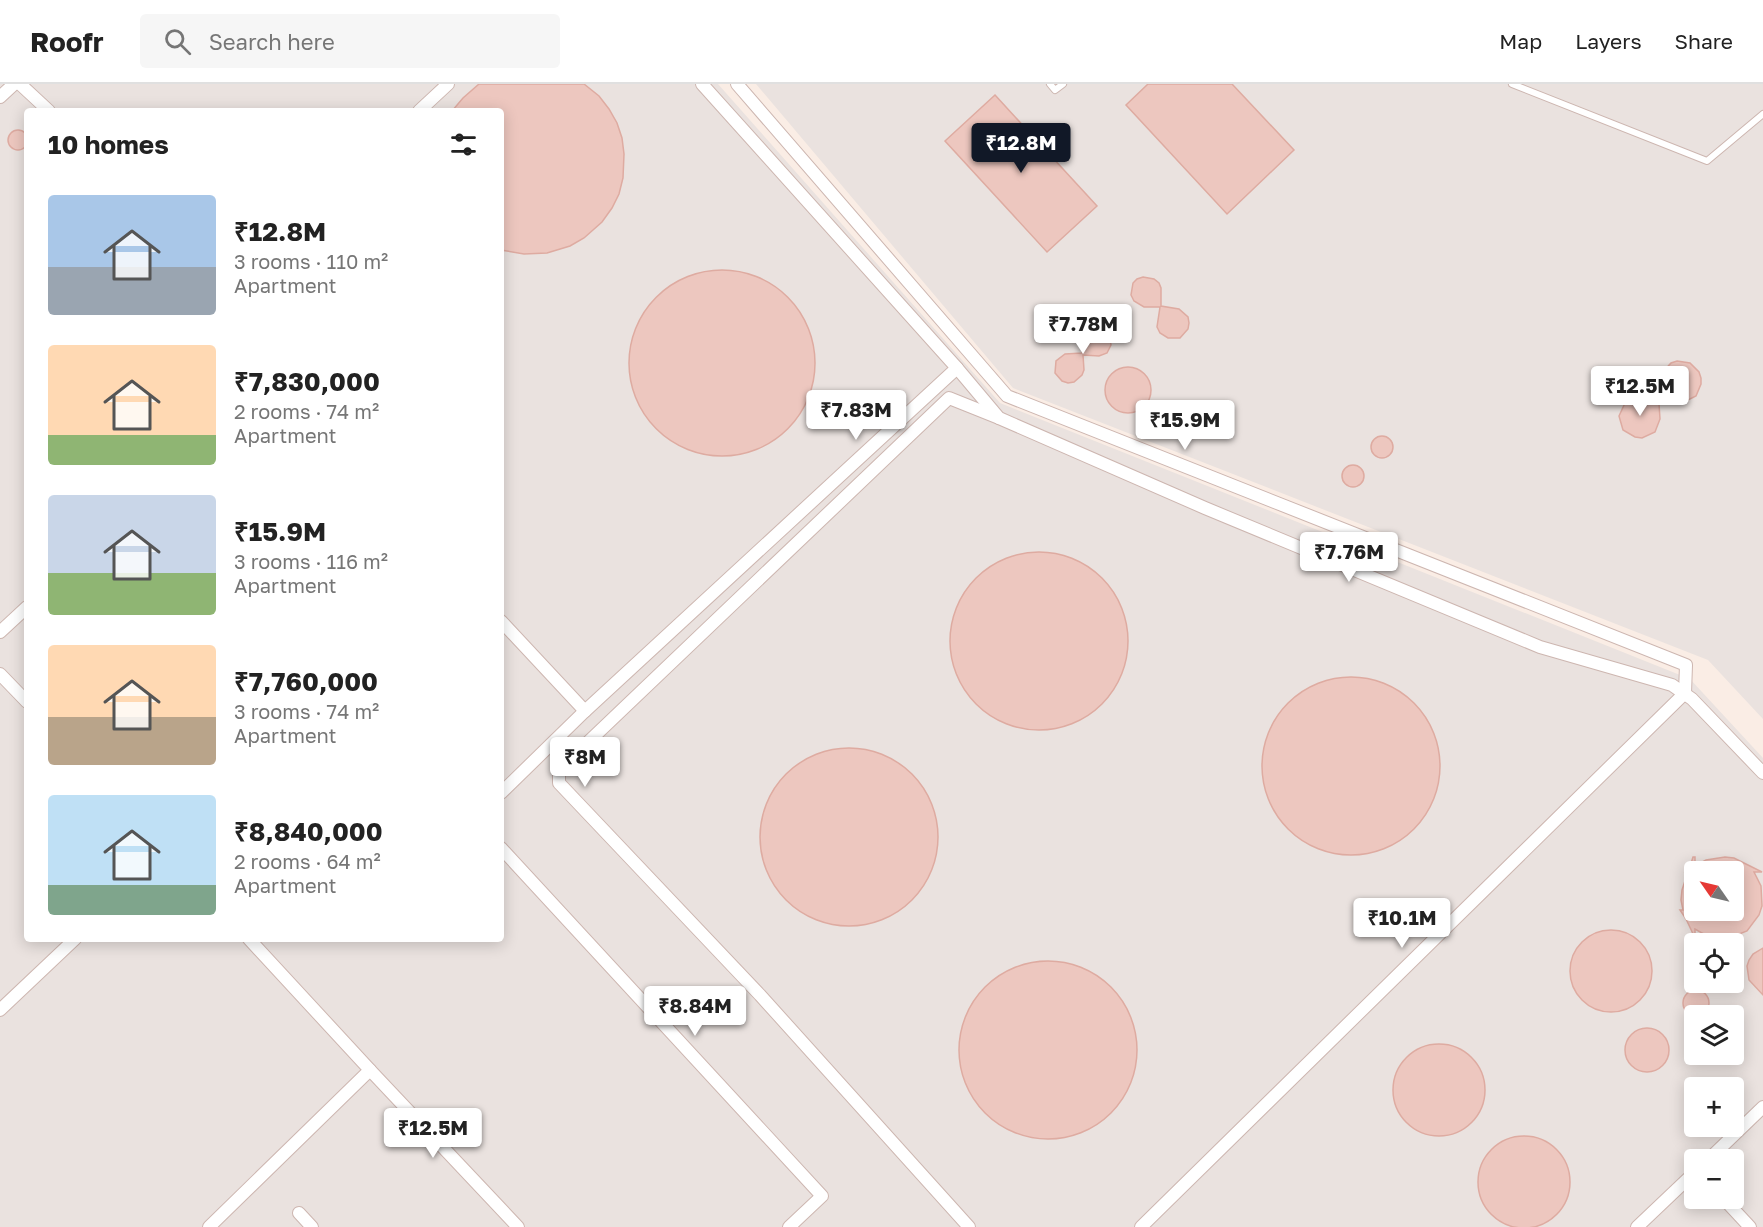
<!DOCTYPE html>
<meta charset="utf-8">
<style>
:root{--surface:#fff;--page:#f6f6f6;--text:#222;--muted:#767676;--line:#e0e0e0;--accent:#111827}
body{margin:0;font-family:"Golos Text",sans-serif;background:var(--page);color:var(--text);height:100vh;display:flex;flex-direction:column;font-size:22px;white-space:nowrap}
*{box-sizing:border-box;margin:0}
p{font-size:20px;color:var(--muted)}
.icon{flex:none;width:33px;height:33px;fill:none;stroke:currentColor;stroke-width:2;stroke-linecap:round;stroke-linejoin:round}
.map{position:relative;flex:1;overflow:hidden}
.drawer{position:absolute;left:24px;top:24px;width:480px;height:834px;display:flex;flex-direction:column;background:var(--surface);border-radius:6px;box-shadow:0 3px 15px #0003}
.drawer>*{flex:none}
.needle{width:39px;rotate:304deg}
.controls{position:absolute;left:1684px;top:777px;display:grid;gap:12px}
.controls a{display:grid;place-items:center;width:60px;height:60px;border-radius:6px;background:var(--surface);box-shadow:0 3px 15px #0003;font-size:30px}
.price{position:absolute;translate:-50% -51px;padding:0 14px;border-radius:6px;background:#fff;color:#222;font-size:20px;line-height:39px;filter:drop-shadow(0 2px 3px #0008)}
.price::after{content:'';position:absolute;left:50%;top:36px;width:18px;height:14px;margin-left:-9px;background:inherit;clip-path:polygon(0 0,100% 0,50% 100%)}
.price.selected{background:var(--accent);color:#fff}
ul{padding:0;list-style:none}
li{display:flex;align-items:center;gap:18px;height:150px;padding:0 24px}
li span{display:grid;place-items:center;flex:none;width:168px;height:120px;border-radius:6px;color:#555}
li>.icon{margin-inline-start:auto}
span .icon{width:72px;height:72px;fill:#fffc;stroke-width:1}
li b{font-size:26px}
h2{display:flex;justify-content:space-between;align-items:center;height:72px;padding:0 24px;font-size:26px}
header{display:flex;align-items:center;gap:36px;box-sizing:border-box;height:84px;padding:0 30px;background:var(--surface);border-bottom:2px solid var(--line)}
header strong{font-size:28px}
nav{display:flex;gap:33px;margin-inline-start:auto;font-size:21px}
.search{width:420px;height:54px;background:var(--page);display:flex;align-items:center;gap:15px;box-sizing:border-box;padding:0 21px;border-radius:6px;color:var(--muted);font-size:22px}
.map>svg:first-child{display:block}
</style>
<header>
<strong>Roofr</strong>
<div class="search"><svg class="icon" aria-label="search" viewBox="0 0 24 24"><circle cx="10" cy="10" r="6"/><path d="M15 15l6 6"/></svg>Search here</div>
<nav><a>Map</a><a>Layers</a><a>Share</a></nav>
</header>
<div class="map">
<svg width="1763" height="1143" viewBox="0 0 1763 1143">
<rect width="100%" height="100%" fill="#faede5"/>
<!-- industrial -->
<g fill="#eae2df" fill-rule="evenodd">
<path d="M 0,0 L 718,0 L 1000,319 L 1690,595 L 1763,674 L 1763,1143 L 0,1143 ZM 27,27 L 501,27 L 501,855 L 27,855 ZM 1695,788 L 1734,788 L 1734,826 L 1695,826 ZM 1695,860 L 1734,860 L 1734,898 L 1695,898 ZM 1695,932 L 1734,932 L 1734,970 L 1695,970 ZM 1695,1004 L 1734,1004 L 1734,1042 L 1695,1042 ZM 1695,1076 L 1734,1076 L 1734,1114 L 1695,1114 Z"/>
<polygon points="756,0 1763,0 1763,635 1708,576 1013,304"/>
</g>
<!-- building -->
<g fill="#edc7bf" stroke="#deaba1" stroke-width="1.5" fill-rule="evenodd">
<polygon points="479,0 584,0 599,12 609,25 617,39 622,54 624,70 623,94 619,110 612,124 602,138 584,154 570,162 547,169 524,170 501,166 501,27 452,27 463,14"/>
<polygon points="1148,0 1232,0 1294,66 1227,130 1126,21"/>
<polygon points="995,11 1097,122 1047,168 945,57"/>
<circle cx="18" cy="56" r="10"/>
<circle cx="722" cy="279" r="93"/>
<polygon points="1143,193 1154,195 1159,199 1161,204 1161,222 1179,225 1188,233 1189,239 1188,245 1180,254 1168,254 1160,249 1157,243 1160,223 1144,223 1134,217 1131,211 1133,199 1137,195"/>
<polygon points="1095,244 1106,246 1109,250 1111,261 1107,269 1099,272 1083,271 1084,286 1082,291 1074,298 1068,299 1062,297 1055,289 1056,277 1065,270 1082,269 1083,255 1085,249 1089,245"/>
<polygon points="1677,277 1690,279 1699,288 1701,294 1701,300 1696,312 1684,318 1678,318 1660,313 1660,295 1662,289 1671,279"/>
<circle cx="1128" cy="306" r="23"/>
<polygon points="1638,313 1645,314 1659,320 1660,335 1655,348 1642,354 1635,353 1623,346 1619,332 1625,319 1631,315"/>
<circle cx="1382" cy="363" r="11"/>
<circle cx="1353" cy="392" r="11"/>
<circle cx="1039" cy="557" r="89"/>
<circle cx="1351" cy="682" r="89"/>
<circle cx="849" cy="753" r="89"/>
<path d="M 1693,773 L 1695,773 L 1695,782 L 1706,776 L 1725,773 L 1734,774 L 1762,788 L 1754,788 L 1761,802 L 1762,822 L 1759,831 L 1747,847 L 1729,854 L 1719,855 L 1709,853 L 1695,845 L 1695,854 L 1686,835 L 1680,826 L 1683,826 L 1681,816 L 1682,806 L 1688,788 L 1686,788 L 1689,786 ZM 1695,788 L 1734,788 L 1734,826 L 1695,826 Z"/>
<circle cx="1611" cy="887" r="41"/>
<polygon points="1763,864 1763,911 1749,896 1747,882 1749,876 1753,870"/>
<circle cx="1048" cy="966" r="89"/>
<circle cx="1696" cy="919" r="13"/>
<circle cx="1647" cy="966" r="22"/>
<circle cx="1439" cy="1006" r="46"/>
<circle cx="1524" cy="1098" r="46"/>
</g>
<g fill="none" stroke-linecap="round" stroke-linejoin="round">
<defs>
<g id="lane">
<polyline points="1050,0 1055,6 1063,0"/>
<polyline points="1512,0 1707,77 1763,30"/>
</g>
<g id="street">
<polyline points="20,0 49,27"/>
<polyline points="737,0 1007,312 1686,581 1685,609 1141,1143"/>
<polyline points="0,13 14,0"/>
<polyline points="419,27 448,0"/>
<polyline points="957,284 999,334 1205,424 1540,563 1672,601 1692,615 1763,689"/>
<polyline points="501,537 585,627 957,284 702,0"/>
<polyline points="0,548 27,523"/>
<polyline points="0,590 27,618"/>
<polyline points="501,709 585,627"/>
<polyline points="501,764 822,1112 789,1143"/>
<polyline points="0,926 75,855"/>
<polyline points="370,986 518,1143"/>
<polyline points="1708,1076 1763,1023"/>
<polyline points="1723,1114 1750,1143"/>
<polyline points="299,1129 312,1143"/>
<polyline points="209,1143 370,986 249,855"/>
<polyline points="969,1143 760,911 559,699 559,691 563,682 949,314 999,334"/>
<polyline points="1637,1143 1695,1088"/>
</g>
</defs>
<!-- lane casing -->
<use href="#lane" stroke="#cdb6b0" stroke-width="8"/>
<!-- street casing -->
<use href="#street" stroke="#cdb6b0" stroke-width="14"/>
<!-- lane -->
<use href="#lane" stroke="#fff" stroke-width="6"/>
<!-- street -->
<use href="#street" stroke="#fff" stroke-width="12"/>
</g>
</svg>
<div class="controls">
<a><svg class="needle" viewBox="-14 -14 28 28"><path d="M0-13l5 13h-10z" fill="#e53935"/><path d="M0 13l5-13h-10z" fill="#767676"/></svg></a>
<a><svg class="icon" aria-label="locate" viewBox="0 0 24 24"><circle cx="12" cy="12" r="6"/><path d="M12 2v4M12 18v4M2 12h4M18 12h4"/></svg></a>
<a><svg class="icon" aria-label="layers" viewBox="0 0 24 24"><path d="M12 4l9 5-9 5-9-5zM3 14l9 5 9-5"/></svg></a>
<a>+</a>
<a>−</a>
</div>
<b class="price selected" style="left:1021px;top:90px">₹12.8M</b>
<b class="price" style="left:1083px;top:271px">₹7.78M</b>
<b class="price" style="left:1640px;top:333px">₹12.5M</b>
<b class="price" style="left:856px;top:357px">₹7.83M</b>
<b class="price" style="left:1185px;top:367px">₹15.9M</b>
<b class="price" style="left:1349px;top:499px">₹7.76M</b>
<b class="price" style="left:585px;top:704px">₹8M</b>
<b class="price" style="left:1402px;top:865px">₹10.1M</b>
<b class="price" style="left:695px;top:953px">₹8.84M</b>
<b class="price" style="left:433px;top:1075px">₹12.5M</b>
<section class="drawer">
<h2>10 homes<svg class="icon" aria-label="filters" viewBox="0 0 24 24"><path d="M4 7h16M4 17h16"/><circle cx="9" cy="7" r="2"/><circle cx="15" cy="17" r="2"/></svg></h2>
<ul>
<li><span style="background:linear-gradient(#a9c7e8 60%,#9aa5b1 0)"><svg class="icon" aria-label="home" viewBox="0 0 24 24"><path d="M3 11l9-7 9 7M6 9v11h12V9"/></svg></span><div><b>₹12.8M</b><p>3 rooms · 110 m²</p><p>Apartment</p></div></li>
<li><span style="background:linear-gradient(#ffd9b3 75%,#8fb573 0)"><svg class="icon" aria-label="home" viewBox="0 0 24 24"><path d="M3 11l9-7 9 7M6 9v11h12V9"/></svg></span><div><b>₹7,830,000</b><p>2 rooms · 74 m²</p><p>Apartment</p></div></li>
<li><span style="background:linear-gradient(#c9d6e8 65%,#8fb573 0)"><svg class="icon" aria-label="home" viewBox="0 0 24 24"><path d="M3 11l9-7 9 7M6 9v11h12V9"/></svg></span><div><b>₹15.9M</b><p>3 rooms · 116 m²</p><p>Apartment</p></div></li>
<li><span style="background:linear-gradient(#ffd9b3 60%,#b9a48a 0)"><svg class="icon" aria-label="home" viewBox="0 0 24 24"><path d="M3 11l9-7 9 7M6 9v11h12V9"/></svg></span><div><b>₹7,760,000</b><p>3 rooms · 74 m²</p><p>Apartment</p></div></li>
<li><span style="background:linear-gradient(#bfe0f5 75%,#7fa58c 0)"><svg class="icon" aria-label="home" viewBox="0 0 24 24"><path d="M3 11l9-7 9 7M6 9v11h12V9"/></svg></span><div><b>₹8,840,000</b><p>2 rooms · 64 m²</p><p>Apartment</p></div></li>
</ul>
</section>
</div>
